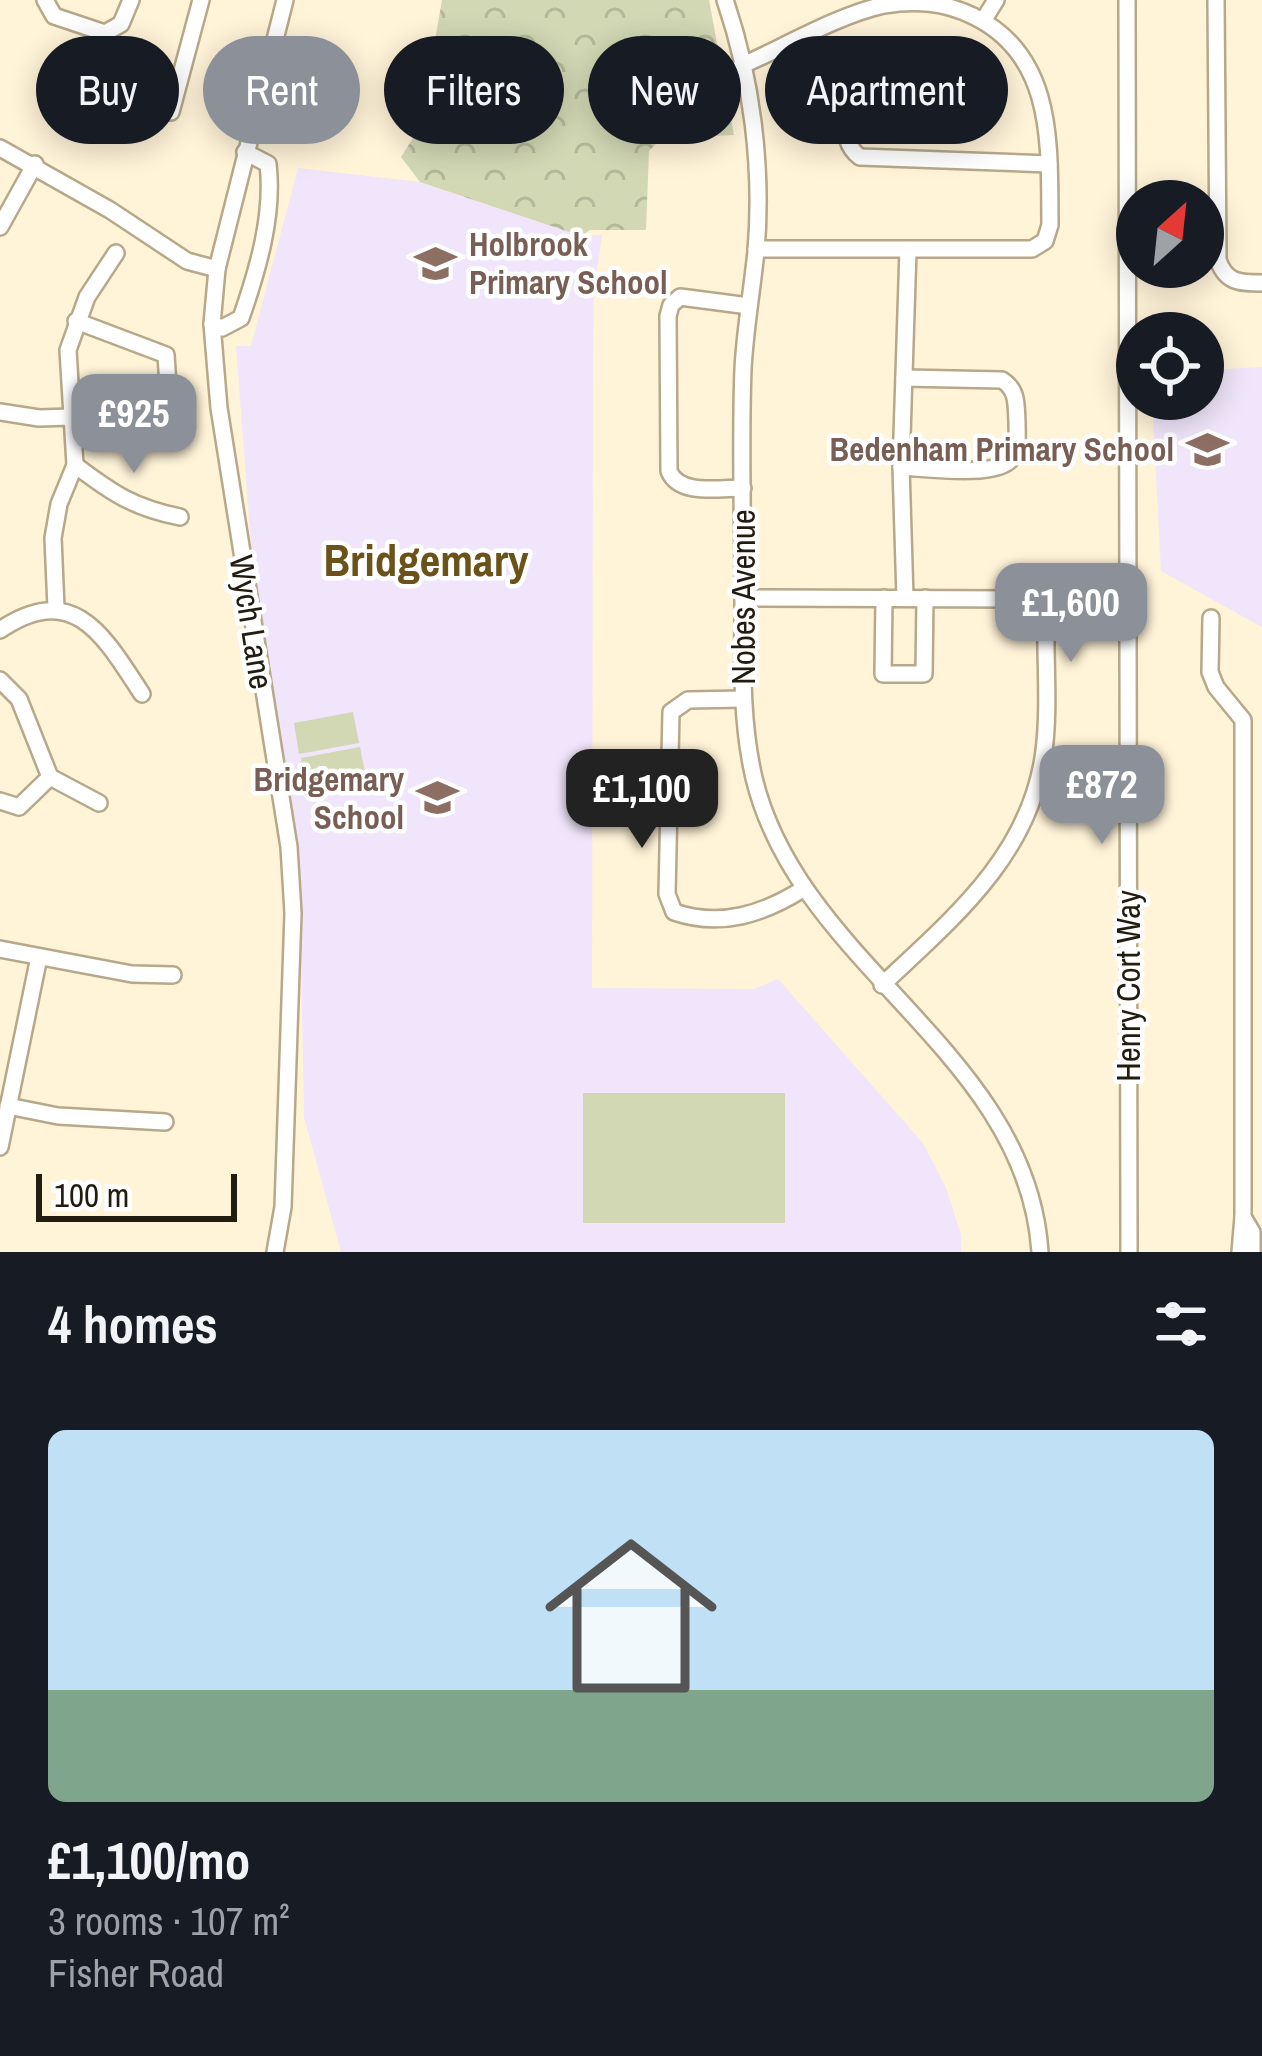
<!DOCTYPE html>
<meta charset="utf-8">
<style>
:root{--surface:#171b24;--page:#20242c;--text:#f1f3f6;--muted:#9ea1a6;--accent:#8c9099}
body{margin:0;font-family:"Archivo Narrow",sans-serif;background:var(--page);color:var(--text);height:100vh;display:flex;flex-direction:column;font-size:45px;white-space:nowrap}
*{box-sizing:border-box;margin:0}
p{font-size:39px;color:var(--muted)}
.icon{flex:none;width:66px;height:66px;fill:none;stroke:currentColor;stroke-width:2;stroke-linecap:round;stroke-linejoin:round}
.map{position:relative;height:1252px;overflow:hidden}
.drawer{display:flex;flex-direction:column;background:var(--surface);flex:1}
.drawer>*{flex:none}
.hud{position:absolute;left:36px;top:36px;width:1191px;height:108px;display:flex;gap:24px}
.needle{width:78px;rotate:27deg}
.tools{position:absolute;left:1116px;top:180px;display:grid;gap:24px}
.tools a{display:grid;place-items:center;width:108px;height:108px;border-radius:50%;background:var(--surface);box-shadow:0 6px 30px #0003;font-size:60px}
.scale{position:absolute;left:36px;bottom:30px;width:201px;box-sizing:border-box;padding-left:12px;border:6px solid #211c0f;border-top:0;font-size:33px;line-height:42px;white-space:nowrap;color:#211c0f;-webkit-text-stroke:9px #fff;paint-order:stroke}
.price{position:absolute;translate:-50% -102px;padding:0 27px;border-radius:24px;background:var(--accent);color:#fff;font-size:39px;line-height:78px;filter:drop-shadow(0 3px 6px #0008)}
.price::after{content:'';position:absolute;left:50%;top:72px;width:36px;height:27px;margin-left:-18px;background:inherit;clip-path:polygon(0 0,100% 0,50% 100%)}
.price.active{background:#222;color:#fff}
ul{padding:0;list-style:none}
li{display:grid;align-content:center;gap:24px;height:636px;padding:0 48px}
li span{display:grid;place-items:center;height:372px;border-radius:18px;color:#555}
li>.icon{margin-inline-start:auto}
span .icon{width:216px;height:216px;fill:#fffc;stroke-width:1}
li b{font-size:51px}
h2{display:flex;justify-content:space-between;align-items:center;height:144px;padding:0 48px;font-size:51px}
.pill{padding:0 42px;border-radius:54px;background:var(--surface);box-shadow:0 6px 30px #0003;font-size:42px;line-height:108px}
.pill.active{background:var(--accent);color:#fff}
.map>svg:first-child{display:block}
</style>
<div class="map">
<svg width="1262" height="1252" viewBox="0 0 1262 1252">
<defs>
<pattern id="park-crowns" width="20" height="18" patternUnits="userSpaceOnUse" patternTransform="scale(3)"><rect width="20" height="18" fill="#d2d7b4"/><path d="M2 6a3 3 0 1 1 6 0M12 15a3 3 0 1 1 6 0" fill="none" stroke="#b4b89a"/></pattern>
</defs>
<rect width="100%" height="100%" fill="#fff3d8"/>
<!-- education -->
<g fill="#f0e5fa">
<polygon points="298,168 420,182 581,236 602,235 594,291 593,360 592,988 754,989 778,979 923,1143 946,1188 961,1235 961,1252 341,1252 304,1117 300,898 256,611 236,346 251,346"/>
<polygon points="1262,367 1262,627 1161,571 1152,399 1203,399 1203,370"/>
</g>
<!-- grass -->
<g fill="#d2d7b4">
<polygon points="353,712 359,743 299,754 294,723"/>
<polygon points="360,747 366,778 306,789 301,758"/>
<rect x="583" y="1093" width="202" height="130"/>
</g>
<!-- park -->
<polygon fill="url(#park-crowns)" points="442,0 709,0 734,135 712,136 699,117 681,118 649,151 646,230 590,230 581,236 420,182 401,157 420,127"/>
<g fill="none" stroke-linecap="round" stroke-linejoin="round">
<defs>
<g id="street">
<polyline points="45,0 54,16 105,33 121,24 131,0"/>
<path d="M 725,0 C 752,79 763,168 756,251 C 752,291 745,330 743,369 C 740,445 743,521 743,597 C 743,657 740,718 754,778 C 799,966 1027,1052 1040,1252"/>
<polyline points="1127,0 1129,1252"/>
<path d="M 1216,0 L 1218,260 C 1226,283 1240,283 1262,283"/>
<polyline points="983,21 996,0"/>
<path d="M 741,66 C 784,47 838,15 884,5 C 916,0 944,2 973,16 C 1056,56 1049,147 1050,225 L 1045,241 L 1032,249 L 756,249"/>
<polyline points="266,81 342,87"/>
<path d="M 873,90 L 850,100 L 845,107 C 846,126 843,145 860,157 L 1049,164"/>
<polyline points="171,112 201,0"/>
<polyline points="0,148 110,210 187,261 217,269"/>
<polyline points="0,227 35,164"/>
<polyline points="76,321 166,355 170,416"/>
<path d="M 212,324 L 222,328 L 241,318 C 258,269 274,215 268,164 L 245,152"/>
<polyline points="0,412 39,418 71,417"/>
<path d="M 75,465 C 112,493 134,508 180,517"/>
<path d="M 901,467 C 925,468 997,478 1011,459 C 1019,449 1017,434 1017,422 C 1016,405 1018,390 1002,380 L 904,378"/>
<path d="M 743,488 C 719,488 679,496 669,471 L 668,316 L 671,305 L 680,297 L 749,306"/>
<path d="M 743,598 L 1017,599 C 1033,600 1040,604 1046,620 C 1045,664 1050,713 1043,758 C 1027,858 952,919 882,985"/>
<polyline points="884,598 883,674 924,674 925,598"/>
<polyline points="905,598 901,467 908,250"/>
<polyline points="56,608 53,538 59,504 75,465 68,350 87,297 116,253"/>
<polyline points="1211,618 1210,672 1216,687 1243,720 1243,1217 1252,1232 1252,1252"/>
<path d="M 0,630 C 74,580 104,636 142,694"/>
<polyline points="0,680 19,699 50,777 19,807 0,801"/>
<path d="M 743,699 L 688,700 L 671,712 L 667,894 L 674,912 C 721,928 763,914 803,889"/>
<polyline points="50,777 99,803"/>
<polyline points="0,949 132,974 173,975"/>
<polyline points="8,1106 58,1116 165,1122"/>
<polyline points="0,1147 39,957"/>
<polyline points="275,1252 283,1207 293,913 289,847 219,408 212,324 217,269 285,0"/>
<polyline points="1240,1252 1243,1217"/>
</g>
</defs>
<!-- street casing -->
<use href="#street" stroke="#b6a889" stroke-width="20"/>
<!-- street -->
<use href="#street" stroke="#fff" stroke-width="15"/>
</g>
<!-- icons -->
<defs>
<symbol id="school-bare" viewBox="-9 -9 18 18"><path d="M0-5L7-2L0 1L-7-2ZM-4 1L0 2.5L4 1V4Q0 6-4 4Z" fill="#8d6e63" stroke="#fff" stroke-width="2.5" paint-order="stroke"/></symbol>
</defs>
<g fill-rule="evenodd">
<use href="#school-bare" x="406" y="234" width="59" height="59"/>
<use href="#school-bare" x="1178" y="420" width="59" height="59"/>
<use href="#school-bare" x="408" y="768" width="59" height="59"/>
</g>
<g text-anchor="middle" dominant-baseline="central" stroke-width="9" stroke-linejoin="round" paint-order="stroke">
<!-- education labels -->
<g font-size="33" font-weight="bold" fill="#785e54" stroke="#fff" text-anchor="end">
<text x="469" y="244" text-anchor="start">Holbrook<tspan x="469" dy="38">Primary School</tspan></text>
<text x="1174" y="449">Bedenham Primary School</text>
<text x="404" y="779">Bridgemary<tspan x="404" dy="38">School</tspan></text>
</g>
<!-- street labels -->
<g font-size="33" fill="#211c0f" stroke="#fff">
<text transform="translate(743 597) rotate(-90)">Nobes Avenue</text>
<text transform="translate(252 622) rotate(81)">Wych Lane</text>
<text transform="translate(1128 986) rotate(-90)">Henry Cort Way</text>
</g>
<!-- district labels -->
<g font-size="45" font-weight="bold" fill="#6a5219" stroke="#fff">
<text x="426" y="559">Bridgemary</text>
</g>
</g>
</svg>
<div class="tools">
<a><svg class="needle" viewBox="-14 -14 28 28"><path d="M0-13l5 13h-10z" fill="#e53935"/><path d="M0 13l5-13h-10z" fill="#9ea1a6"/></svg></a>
<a><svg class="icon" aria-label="locate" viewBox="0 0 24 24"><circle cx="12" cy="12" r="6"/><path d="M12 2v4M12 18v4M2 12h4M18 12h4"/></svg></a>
</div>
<div class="scale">100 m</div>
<b class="price" style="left:134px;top:476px">£925</b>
<b class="price" style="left:1071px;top:665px">£1,600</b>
<b class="price" style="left:1102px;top:847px">£872</b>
<b class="price active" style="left:642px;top:851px">£1,100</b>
<div class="hud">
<a class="pill">Buy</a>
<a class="pill active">Rent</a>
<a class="pill">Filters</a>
<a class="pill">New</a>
<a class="pill">Apartment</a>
</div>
</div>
<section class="drawer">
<h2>4 homes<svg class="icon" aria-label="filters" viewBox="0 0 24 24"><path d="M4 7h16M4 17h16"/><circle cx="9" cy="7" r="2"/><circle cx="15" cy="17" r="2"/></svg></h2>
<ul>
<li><span style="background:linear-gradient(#bfe0f5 70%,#7fa58c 0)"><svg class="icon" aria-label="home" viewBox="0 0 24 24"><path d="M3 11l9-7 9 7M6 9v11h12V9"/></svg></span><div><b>£1,100/mo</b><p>3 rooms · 107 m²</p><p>Fisher Road</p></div></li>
</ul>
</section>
